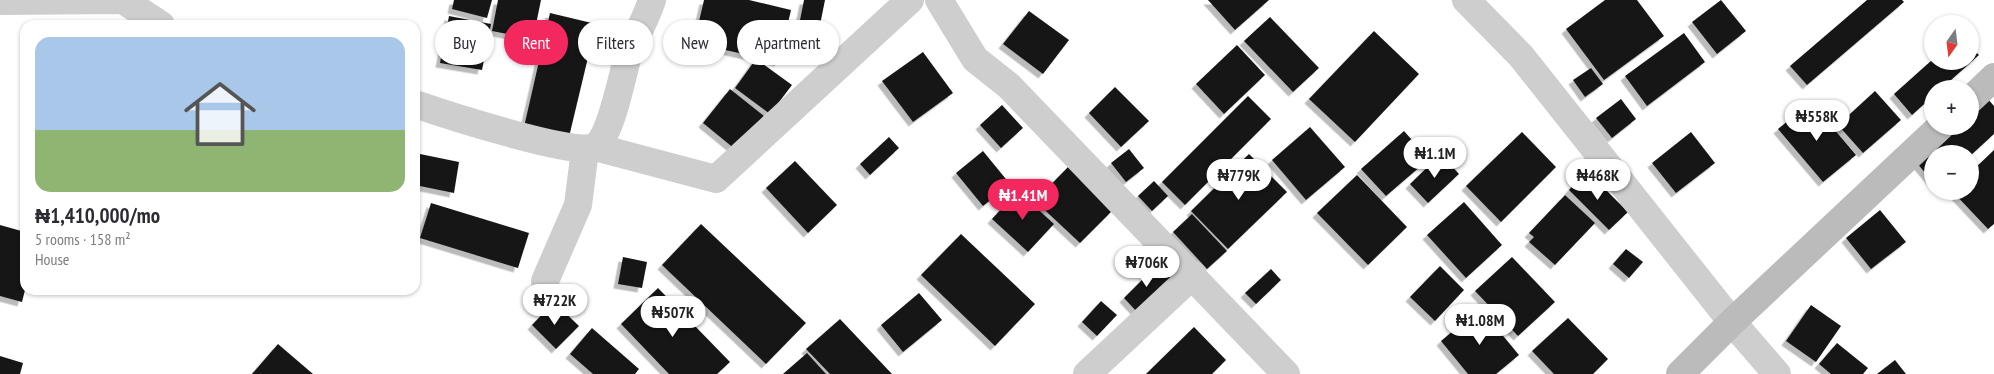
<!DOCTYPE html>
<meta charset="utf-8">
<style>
:root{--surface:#fff;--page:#f2f2f3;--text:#2b2b33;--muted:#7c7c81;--accent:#f2285e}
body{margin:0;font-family:"PT Sans Narrow",sans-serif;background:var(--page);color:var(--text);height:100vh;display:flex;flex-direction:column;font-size:19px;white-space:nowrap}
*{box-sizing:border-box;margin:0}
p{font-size:16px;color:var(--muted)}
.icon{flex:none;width:28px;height:28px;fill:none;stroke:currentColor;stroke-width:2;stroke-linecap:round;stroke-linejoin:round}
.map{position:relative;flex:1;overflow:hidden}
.side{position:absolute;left:20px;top:20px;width:400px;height:275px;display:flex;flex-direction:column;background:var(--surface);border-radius:15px;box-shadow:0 1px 4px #0004}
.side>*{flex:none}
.top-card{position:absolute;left:435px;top:20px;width:475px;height:45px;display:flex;gap:10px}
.needle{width:32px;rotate:194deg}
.fabs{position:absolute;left:1924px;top:15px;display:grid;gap:10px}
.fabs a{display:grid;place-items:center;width:55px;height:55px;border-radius:50%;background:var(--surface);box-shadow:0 1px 4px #0004;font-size:25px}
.price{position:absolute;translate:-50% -42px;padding:0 11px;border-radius:18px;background:#fff;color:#222;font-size:16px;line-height:32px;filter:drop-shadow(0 1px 2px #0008)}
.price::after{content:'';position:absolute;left:50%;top:30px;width:15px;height:11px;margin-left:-8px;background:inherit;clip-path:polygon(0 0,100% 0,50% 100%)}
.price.current{background:var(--accent);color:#fff}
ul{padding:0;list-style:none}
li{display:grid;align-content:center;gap:10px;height:265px;padding:0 15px}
li span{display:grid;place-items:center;height:155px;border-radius:15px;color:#555}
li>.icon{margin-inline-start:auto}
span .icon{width:90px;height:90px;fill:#fffc;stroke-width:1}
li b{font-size:21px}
.tag{padding:0 18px;border-radius:22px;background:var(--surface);box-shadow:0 1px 4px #0004;font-size:18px;line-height:45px}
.tag.current{background:var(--accent);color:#fff}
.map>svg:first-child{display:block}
</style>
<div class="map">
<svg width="1994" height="374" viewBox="0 0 1994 374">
<defs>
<filter id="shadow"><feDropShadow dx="-4.5" dy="4.5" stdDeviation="0" flood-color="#0004"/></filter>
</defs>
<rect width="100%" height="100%" fill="#fff"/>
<!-- building -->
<g fill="#181818" filter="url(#shadow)">
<polygon points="454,0 492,0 487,18 452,9"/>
<polygon points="498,0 541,0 533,39 492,31"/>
<polygon points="704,0 749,0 791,10 779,62 694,43"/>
<polygon points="804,0 825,0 819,30 799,25"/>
<polygon points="1208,0 1269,0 1235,30"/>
<polygon points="1605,0 1637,0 1664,36 1604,80 1566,29"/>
<polygon points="1721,0 1746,31 1717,54 1692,22"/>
<polygon points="1867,0 1902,0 1904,2 1807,85 1790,66"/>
<polygon points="1029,11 1069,40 1043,74 1003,44"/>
<polygon points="550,13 596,24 569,137 524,127"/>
<polygon points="449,16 491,24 482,70 440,63"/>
<polygon points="1270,17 1319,68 1293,92 1244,41"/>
<polygon points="1374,31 1419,74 1355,142 1309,99"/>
<polygon points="1684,33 1705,62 1647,106 1625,76"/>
<polygon points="1237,45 1265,75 1224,114 1196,84"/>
<polygon points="1970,46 1979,55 1941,89 1932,89 1932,97 1912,115 1894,94 1932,60 1932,61 1970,61"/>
<polygon points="923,52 953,93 913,122 882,81"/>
<polygon points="756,59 792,85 770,114 735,88"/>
<polygon points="1591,68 1603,84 1585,97 1573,80"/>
<polygon points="1115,87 1149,121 1121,147 1089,113"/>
<polygon points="730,89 764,116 736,150 703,123"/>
<polygon points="1875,91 1901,120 1863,153 1838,125"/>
<polygon points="1248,96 1271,119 1185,205 1162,182"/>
<polygon points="1987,98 1994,106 1994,134 1970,156 1970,154 1932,154 1932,181 1916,162 1956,126 1970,126 1970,114"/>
<polygon points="1621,99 1636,119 1612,138 1596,118"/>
<polygon points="1811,102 1856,155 1823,182 1778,129"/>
<polygon points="1002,105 1023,128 1001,148 980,125"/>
<polygon points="1310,127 1345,167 1306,200 1272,160"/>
<polygon points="1404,131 1429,159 1386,196 1361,169"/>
<polygon points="1522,132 1556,167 1501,222 1466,186"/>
<polygon points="1691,132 1715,163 1676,193 1652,163"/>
<polygon points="889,137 899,148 870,175 860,164"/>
<polygon points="1129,149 1144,168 1126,182 1111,163"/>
<polygon points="1994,150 1994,224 1988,229 1952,191 1970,191 1970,173"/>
<polygon points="983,151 1010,184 983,206 956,173"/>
<polygon points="420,154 459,162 454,193 415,185"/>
<polygon points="1249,154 1287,192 1228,249 1191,211"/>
<polygon points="1441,154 1459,174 1428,203 1410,184"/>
<polygon points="795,161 837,205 808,233 766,188"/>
<polygon points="1068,167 1113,210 1080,243 1035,201"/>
<polygon points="1587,171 1628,212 1609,230 1569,190"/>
<polygon points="1357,175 1407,227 1368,265 1317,213"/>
<polygon points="1154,181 1168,196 1152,211 1138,196"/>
<polygon points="1018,191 1054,224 1028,252 992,219"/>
<polygon points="1565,195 1595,223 1555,265 1529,242 1534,237 1529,233"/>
<polygon points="1464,202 1502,245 1466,278 1427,235"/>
<polygon points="431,203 529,233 518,268 420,238"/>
<polygon points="1880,210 1906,242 1871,269 1846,238"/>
<polygon points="1192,214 1227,251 1207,269 1173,232"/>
<polygon points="701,224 806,323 766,364 662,265"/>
<polygon points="0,225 25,232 25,290 22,302 0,296"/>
<polygon points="961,234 1035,304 995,346 921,275"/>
<polygon points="1626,249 1643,262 1629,278 1613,264"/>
<polygon points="623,257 647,262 642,288 618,284"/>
<polygon points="1512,257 1555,302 1518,336 1475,291"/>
<polygon points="1157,265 1171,278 1137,312 1124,298"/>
<polygon points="1440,266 1464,290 1435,321 1410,297"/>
<polygon points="1271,269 1281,280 1256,304 1245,293"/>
<polygon points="658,288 730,362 717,374 669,374 621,324"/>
<polygon points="919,293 942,320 903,352 881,325"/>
<polygon points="1101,301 1117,315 1097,336 1082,322"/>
<polygon points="554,302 579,326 556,349 532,325"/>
<polygon points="1811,305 1841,326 1816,362 1786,341"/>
<polygon points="1480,308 1519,355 1496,374 1468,374 1441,341"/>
<polygon points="1568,318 1608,359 1593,374 1554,374 1532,351"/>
<polygon points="840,319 892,374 830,374 806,349"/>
<polygon points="1194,327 1226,360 1212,374 1146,374"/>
<polygon points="592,328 639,369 635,374 593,374 570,354"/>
<polygon points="1837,343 1868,368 1863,374 1831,374 1819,364"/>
<polygon points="278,344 313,374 252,374"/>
<polygon points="807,353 826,374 783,374"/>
<polygon points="0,356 23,363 20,374 0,374"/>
<polygon points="1895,360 1906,374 1877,374"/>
</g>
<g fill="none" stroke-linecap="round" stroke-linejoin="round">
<!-- street -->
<g stroke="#cecece" stroke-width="28">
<polyline points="939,0 975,59 1009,86 1286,374"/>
<polyline points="1466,0 1521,56 1732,322 1777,374"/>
<polyline points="0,1 123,0 161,25"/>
<path d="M 415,104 C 441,113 576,157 594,147 C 611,138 622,75 628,56 C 635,37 646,19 652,0"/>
<polyline points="595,147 716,179 910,0"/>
<polyline points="545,281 578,205 585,150"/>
<polyline points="1087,374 1193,275"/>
</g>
<!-- secondary -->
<g stroke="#bbb" stroke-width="28">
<polyline points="1970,100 1994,77"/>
<polyline points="1680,374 1732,322 1941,126"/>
</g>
</g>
</svg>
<div class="fabs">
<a><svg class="needle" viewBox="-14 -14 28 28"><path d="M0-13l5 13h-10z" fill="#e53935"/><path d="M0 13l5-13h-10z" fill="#7c7c81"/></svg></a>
<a>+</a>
<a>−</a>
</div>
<b class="price" style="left:1817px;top:142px">₦558K</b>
<b class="price" style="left:1435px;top:179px">₦1.1M</b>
<b class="price" style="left:1239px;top:201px">₦779K</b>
<b class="price" style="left:1598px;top:201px">₦468K</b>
<b class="price current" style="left:1023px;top:221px">₦1.41M</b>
<b class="price" style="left:1147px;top:288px">₦706K</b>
<b class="price" style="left:555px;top:326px">₦722K</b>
<b class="price" style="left:673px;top:338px">₦507K</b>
<b class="price" style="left:1480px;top:346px">₦1.08M</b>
<div class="top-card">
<a class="tag">Buy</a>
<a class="tag current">Rent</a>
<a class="tag">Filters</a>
<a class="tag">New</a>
<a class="tag">Apartment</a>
</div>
<section class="side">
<ul>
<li><span style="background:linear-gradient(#a9c7e8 60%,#8fb573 0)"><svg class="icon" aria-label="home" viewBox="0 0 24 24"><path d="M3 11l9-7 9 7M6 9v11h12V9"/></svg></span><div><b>₦1,410,000/mo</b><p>5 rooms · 158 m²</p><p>House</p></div></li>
</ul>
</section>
</div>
